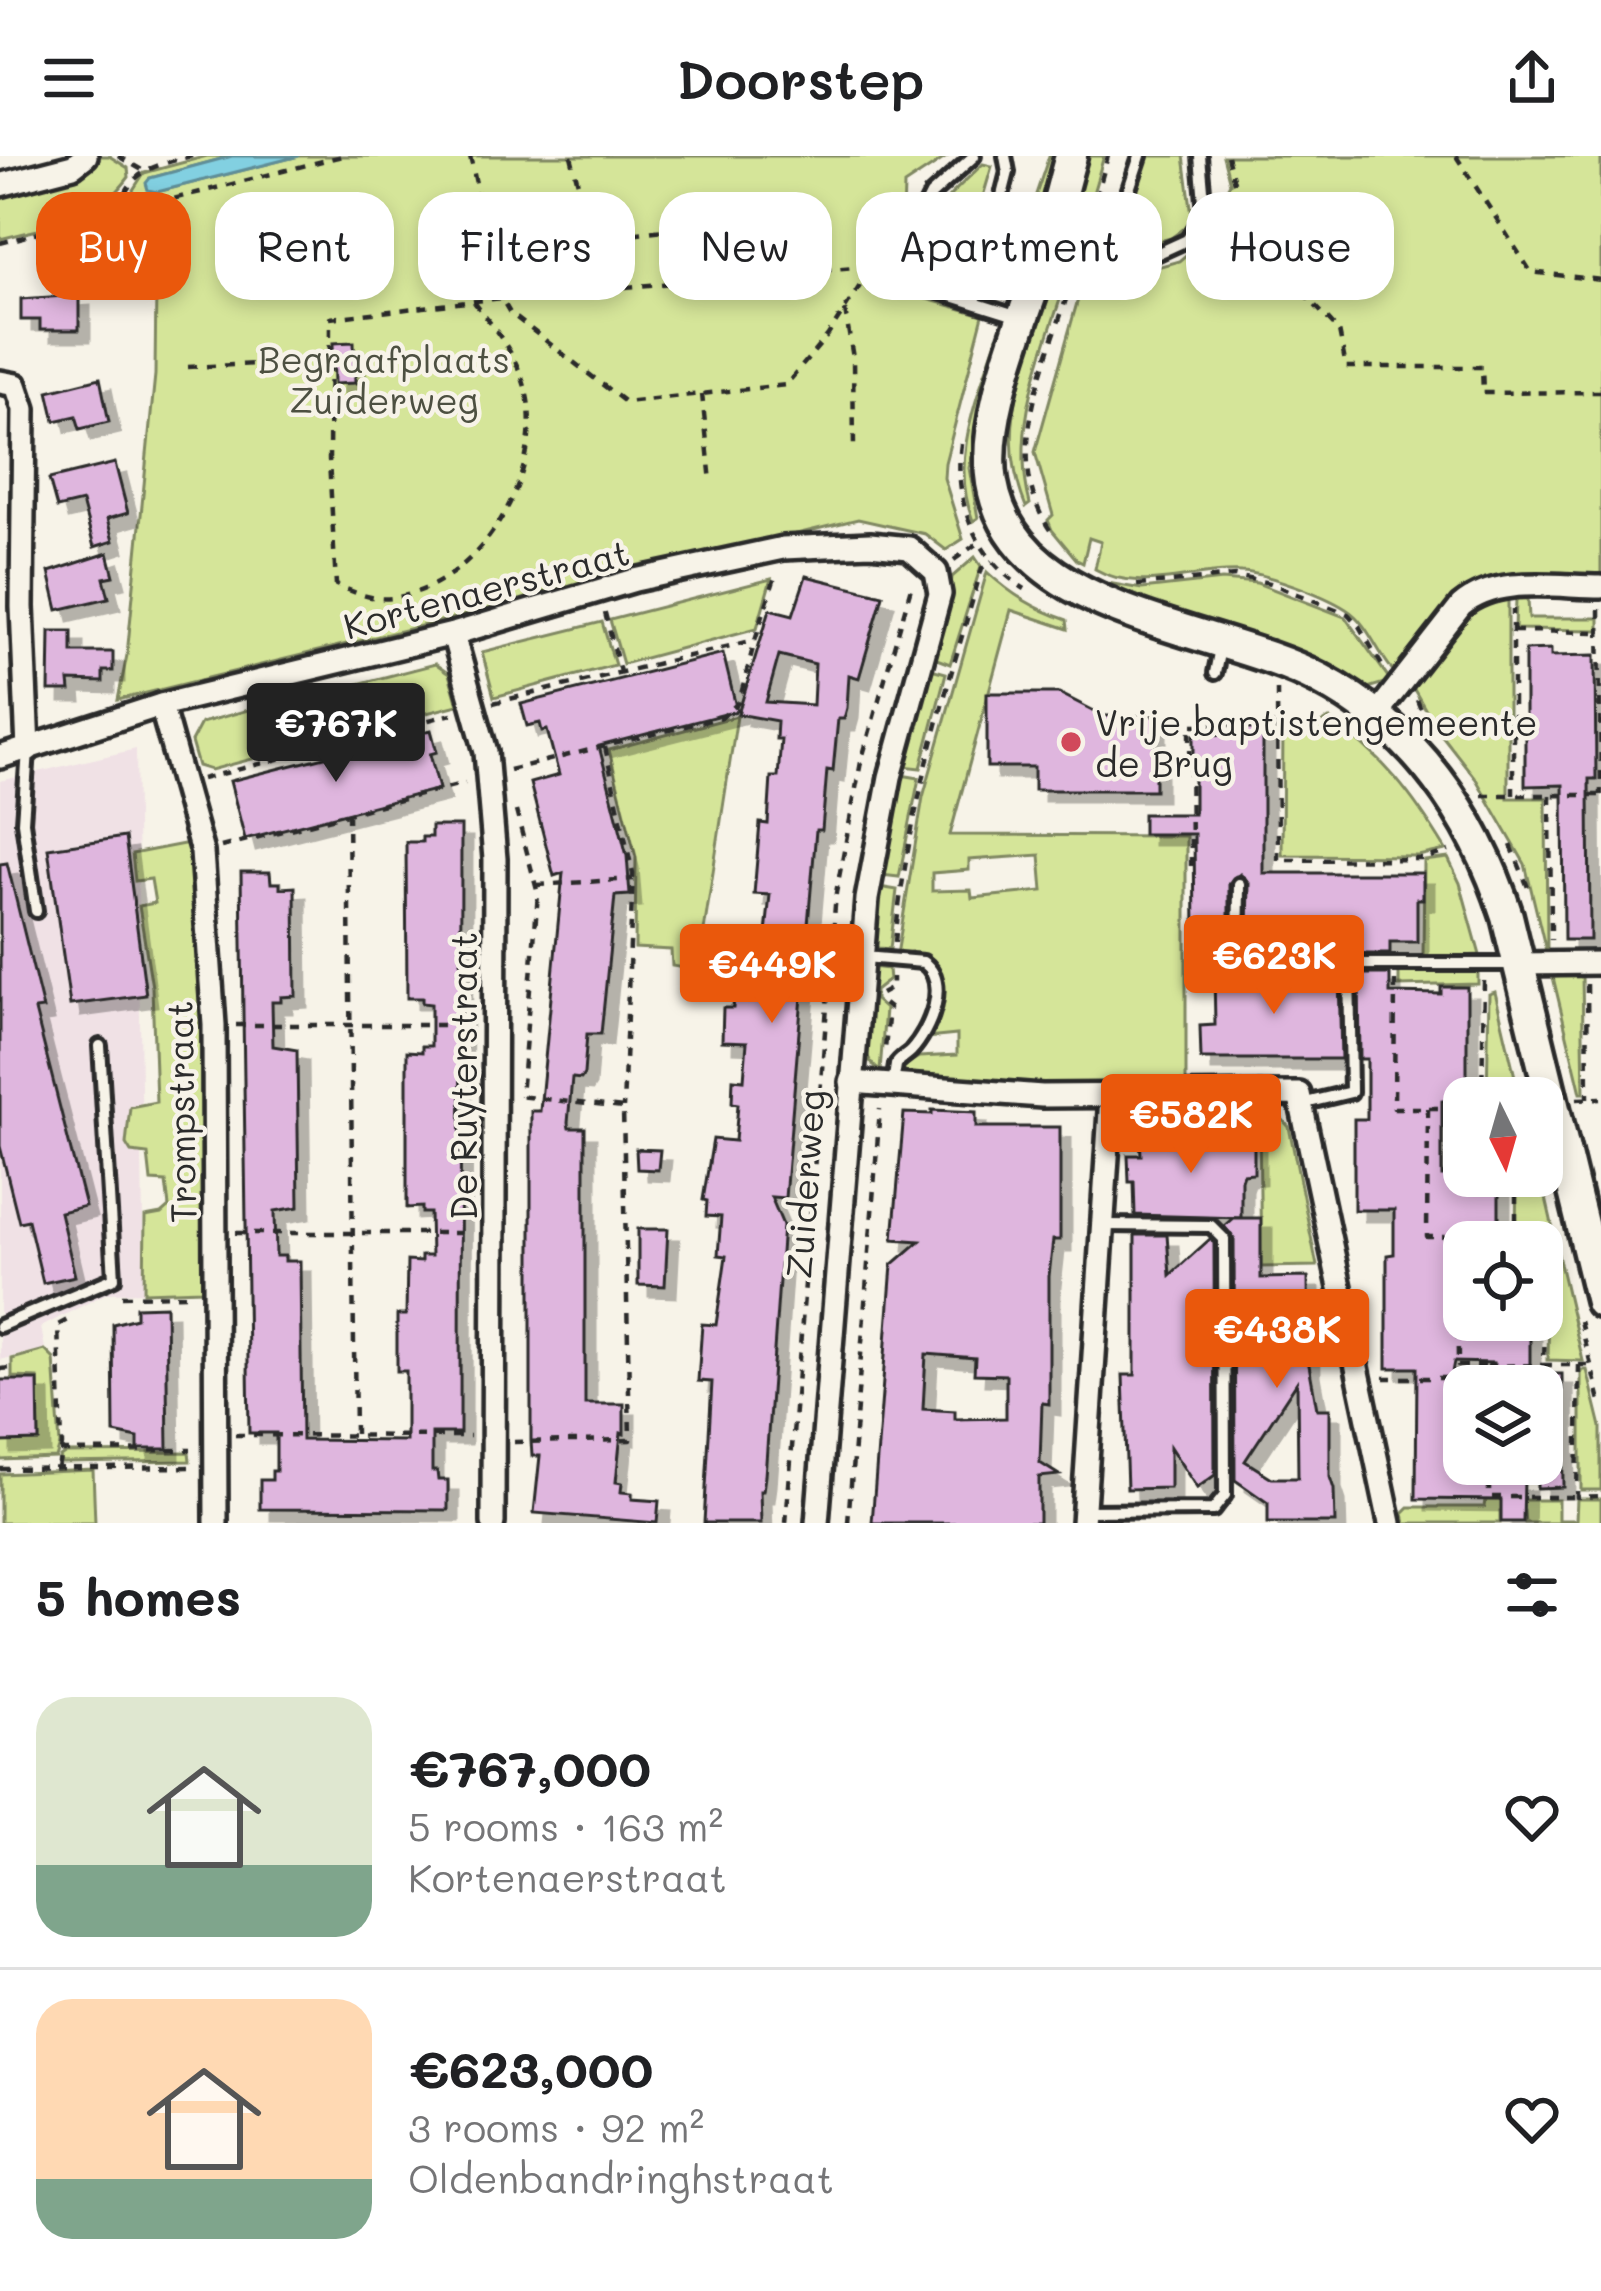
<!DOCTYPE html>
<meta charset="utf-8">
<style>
:root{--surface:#fff;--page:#f2f2f2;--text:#202124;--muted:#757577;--line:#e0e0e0;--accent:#ea580c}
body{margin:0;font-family:Mali,sans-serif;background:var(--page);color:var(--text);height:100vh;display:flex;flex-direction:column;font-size:45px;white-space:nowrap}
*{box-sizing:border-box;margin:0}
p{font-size:39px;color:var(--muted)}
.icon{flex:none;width:66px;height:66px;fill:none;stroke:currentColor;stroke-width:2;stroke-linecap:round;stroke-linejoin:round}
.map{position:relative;height:1367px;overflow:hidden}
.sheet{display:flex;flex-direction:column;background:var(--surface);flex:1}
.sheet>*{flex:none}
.guide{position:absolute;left:36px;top:36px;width:1530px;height:108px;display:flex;gap:24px}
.needle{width:78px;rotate:175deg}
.tools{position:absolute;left:1443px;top:921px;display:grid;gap:24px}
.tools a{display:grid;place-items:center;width:120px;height:120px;border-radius:24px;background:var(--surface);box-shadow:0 6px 18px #0003;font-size:60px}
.price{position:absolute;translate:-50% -102px;padding:0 27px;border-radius:12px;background:var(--accent);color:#fff;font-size:39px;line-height:78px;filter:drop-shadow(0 3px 6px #0008)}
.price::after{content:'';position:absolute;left:50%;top:72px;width:36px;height:27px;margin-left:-18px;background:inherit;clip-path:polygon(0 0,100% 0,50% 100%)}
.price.active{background:#222;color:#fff}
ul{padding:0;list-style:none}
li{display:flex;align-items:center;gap:36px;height:300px;padding:0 36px}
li+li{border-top:3px solid var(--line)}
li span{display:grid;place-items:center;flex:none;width:336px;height:240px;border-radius:36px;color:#555}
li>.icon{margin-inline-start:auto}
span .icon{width:144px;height:144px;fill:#fffc;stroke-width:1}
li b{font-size:51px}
h2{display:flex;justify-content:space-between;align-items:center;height:144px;padding:0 36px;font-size:51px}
.chip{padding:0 42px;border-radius:36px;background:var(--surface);box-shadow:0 6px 18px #0003;font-size:42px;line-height:108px}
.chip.active{background:var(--accent);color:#fff}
header{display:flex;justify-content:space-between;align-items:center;height:156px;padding:0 36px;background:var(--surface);font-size:54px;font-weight:600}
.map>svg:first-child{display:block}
</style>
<header><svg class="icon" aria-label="menu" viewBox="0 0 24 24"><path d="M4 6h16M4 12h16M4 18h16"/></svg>Doorstep<svg class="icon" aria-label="share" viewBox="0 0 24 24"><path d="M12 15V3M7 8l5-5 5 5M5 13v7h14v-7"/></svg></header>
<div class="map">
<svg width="1601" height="1367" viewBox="0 0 1601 1367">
<defs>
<filter id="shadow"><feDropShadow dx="11" dy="11" stdDeviation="0" flood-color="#0004"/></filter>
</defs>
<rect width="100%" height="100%" fill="#f7f3e8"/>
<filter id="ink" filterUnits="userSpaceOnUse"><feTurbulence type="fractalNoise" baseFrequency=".00833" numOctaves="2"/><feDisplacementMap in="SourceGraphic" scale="24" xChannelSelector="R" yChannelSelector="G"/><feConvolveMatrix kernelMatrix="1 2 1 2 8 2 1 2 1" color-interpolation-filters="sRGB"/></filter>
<g filter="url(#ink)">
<!-- built -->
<polygon fill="#f0e1e5" points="136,593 144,1136 107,1137 41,1171 45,1193 0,1204 0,625"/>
<!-- green -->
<g fill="#d5e599" stroke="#808862" stroke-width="3" fill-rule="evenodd">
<path d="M 94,0 L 109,0 L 128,12 L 129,21 C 93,70 56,68 0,83 L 0,36 Z"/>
<polygon points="207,0 232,0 150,22 157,36 299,0 948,0 904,29 902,98 882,100 882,113 903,113 909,138 983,159 945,307 944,322 963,383 946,394 925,378 858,363 118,544 127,499 155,219 157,42 136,44 133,34 144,17"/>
<polygon points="1049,0 1058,0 1019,135 1005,130"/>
<polygon points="1089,0 1104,0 1076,95 1066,90 1065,81"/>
<polygon points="1147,0 1184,0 1193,66 1171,82 1127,93 1122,86"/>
<path d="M 1223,0 L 1601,0 L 1601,422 C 1556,422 1500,411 1461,436 L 1397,519 C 1377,499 1370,468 1346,453 C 1324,439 1267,417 1241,416 C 1193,413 1140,439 1095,413 L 1101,386 L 1089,382 L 1083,407 L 1077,404 L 1052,374 L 1048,364 L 1053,359 L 1035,296 L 1080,136 L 1082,132 L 1179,105 L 1226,65 L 1222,42 L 1230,27 Z"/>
<path d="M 983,8 L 992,10 L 958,125 L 938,119 C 935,48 931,57 983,8 Z"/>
<path d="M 1066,125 C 1043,199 1010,270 1030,348 L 1026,351 C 993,271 1026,210 1052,133 Z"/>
<path d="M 997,181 L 1003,182 L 969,312 L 978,362 L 973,365 C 949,303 978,241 997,181 Z"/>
<polygon points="975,401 981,410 950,508 934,502 948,453 952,421"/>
<path d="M 987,416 C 1012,439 1035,453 1067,464 L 1068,473 L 1011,454 L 950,679 L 1186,680 L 1186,930 L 1023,930 L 889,918 L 919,901 L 957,899 L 957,879 L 927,882 C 944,855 955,807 913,800 L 911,796 L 897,799 L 923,641 ZM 1040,699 L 1043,735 L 972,742 L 971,734 L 932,735 L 932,717 L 969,714 L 969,704 Z"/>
<polygon points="771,423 757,472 623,508 610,464"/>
<polygon points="1222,424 1257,427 1345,461 1391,525 1361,534 1104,432 1107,427 1142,433"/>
<polygon points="1508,439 1508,642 1546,642 1547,799 1525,708 1476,623 1436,572 1412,530 1476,450"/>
<polygon points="1516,443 1528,443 1529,462 1599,462 1599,474 1515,473"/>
<polygon points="602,466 615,509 494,541 482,496"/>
<polygon points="435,508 449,518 458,549 333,581 319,538"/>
<polygon points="931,513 946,517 921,612 903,610"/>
<polygon points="310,537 323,584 211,614 198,610 191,586 201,567"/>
<polygon points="737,560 698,814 672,810 671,794 635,792 636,701 609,594"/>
<path d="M 1329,563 C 1381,597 1414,641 1446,694 L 1418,700 L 1282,699 L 1283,572 L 1312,574 Z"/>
<polygon points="901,619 919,622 899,721 881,719"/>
<polygon points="194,686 200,799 202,1134 144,1136 145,1061 161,1058 169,1051 166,1026 151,1025 148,998 131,996 126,988 130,951 156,946 152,831 139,750 155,747 151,723 135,725 132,698"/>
<polygon points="1448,702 1460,727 1480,799 1423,802 1424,705"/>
<polygon points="879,731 897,734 890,793 878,792 872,787"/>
<path d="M 872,811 L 888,813 L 889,824 L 875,835 L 875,844 L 885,853 L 880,915 C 851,897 869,841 872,811 Z"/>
<polygon points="1399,812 1478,813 1478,828 1399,830"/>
<polygon points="1582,819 1584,937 1581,937 1553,821"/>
<polygon points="1495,836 1520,942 1487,942 1489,838"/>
<polygon points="1268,962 1283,964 1289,971 1317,1110 1261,1111 1259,964"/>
<polygon points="1517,1020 1541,1020 1554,1077 1516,1076"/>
<polygon points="1550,1084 1555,1086 1583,1205 1548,1204"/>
<polygon points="45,1194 54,1203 60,1289 56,1302 0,1304 0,1285 39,1284 38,1222 12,1221 12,1203"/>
<polygon points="1581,1214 1587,1214 1601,1271 1601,1334 1581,1334"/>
<polygon points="189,1296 190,1305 61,1307 60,1301 66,1297"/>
<polygon points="93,1314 95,1367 0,1367 0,1318"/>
<polygon points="1577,1343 1601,1343 1601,1367 1525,1367 1524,1355 1500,1355 1500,1367 1405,1367 1403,1357 1409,1351 1485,1351 1486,1344 1558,1344 1558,1364 1576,1364"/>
</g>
<!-- water -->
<polygon fill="#82d0e1" stroke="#5f8e98" stroke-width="3" points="232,0 299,0 157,36 148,34 146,27 150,22"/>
<!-- building -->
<g fill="#dfb6de" stroke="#2b2b2b" stroke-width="3" fill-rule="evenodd" filter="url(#shadow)">
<polygon points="79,139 79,174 40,174 40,164 21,164 21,143"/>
<polygon points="354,186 355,227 334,228 333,187"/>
<polygon points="100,222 109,266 80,273 76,260 55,265 48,235"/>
<polygon points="115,307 128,357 107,363 113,385 94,391 82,346 57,352 49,323"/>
<polygon points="108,397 114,420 104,422 109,442 58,454 49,416"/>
<path d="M 806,420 L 883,439 L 859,522 L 849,519 L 847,552 L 844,563 L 838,563 L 833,615 L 827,614 L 822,674 L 816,674 L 785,1042 L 771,1041 L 783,1069 L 765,1320 L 763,1335 L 760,1335 L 761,1367 L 704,1367 L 712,1226 L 698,1225 L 702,1168 L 716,1169 L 726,1100 L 718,1099 L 721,1061 L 706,1060 L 707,1045 L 703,1044 L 713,983 L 735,985 L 738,948 L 732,947 L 733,923 L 744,924 L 747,886 L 722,885 L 723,852 L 733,852 L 737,803 L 763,806 L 770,739 L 754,738 L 760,667 L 768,668 L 771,621 L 778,621 L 781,583 L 776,583 L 777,565 L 738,558 L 770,453 L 793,459 ZM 779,499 L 815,508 L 813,549 L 766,546 Z"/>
<polygon points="50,475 72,475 72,496 113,496 113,515 103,515 103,526 69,525 70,535 49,535"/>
<polygon points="1551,493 1551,500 1595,499 1596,623 1589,623 1590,784 1564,784 1563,629 1525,630 1525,494"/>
<polygon points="723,497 737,555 599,590 627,700 630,739 615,740 601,878 587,878 584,918 581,923 572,922 568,967 569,972 585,972 585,1248 624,1248 624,1278 621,1277 616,1326 622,1327 621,1336 632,1337 632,1343 659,1345 657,1367 534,1357 540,1300 532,1300 531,1285 531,955 540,955 563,717 554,720 530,627 559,619 547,574 542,575 540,567 527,570 521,548"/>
<polygon points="987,537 1059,537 1104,560 1155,560 1155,634 1034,634 1034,611 987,611"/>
<polygon points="1237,573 1263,573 1263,717 1423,717 1423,743 1417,743 1417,786 1390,786 1390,798 1253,798 1253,776 1248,776 1249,727 1240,718 1229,727 1229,776 1195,776 1194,678 1143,678 1143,658 1194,658 1194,579 1237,578"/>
<polygon points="431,574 437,596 430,598 439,633 245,683 230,625"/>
<polygon points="431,670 461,670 460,1277 432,1277 432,1315 437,1315 438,1324 448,1324 448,1354 260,1353 260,1324 272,1324 272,1315 276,1315 276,1277 249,1277 241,716 270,716 271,727 280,727 280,732 295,731 296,840 281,841 281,846 272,846 273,890 297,894 299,1051 275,1055 276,1100 285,1100 285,1105 300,1105 302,1284 406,1285 406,1215 397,1215 397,1159 406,1159 407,1105 421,1106 421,1100 431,1100 430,1057 422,1057 422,1051 407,1052 407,895 422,896 422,890 431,890 431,848 422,847 422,842 407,842 406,686 422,686 422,681 431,681"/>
<polygon points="125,681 146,839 70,849 48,692"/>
<polygon points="7,707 43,853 35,854 85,1050 60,1056 75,1120 43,1127 28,1064 19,1066 0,990 0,708"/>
<polygon points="1214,815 1339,818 1341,903 1201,903 1200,870 1215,869"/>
<polygon points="1359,818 1390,818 1390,837 1441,838 1441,831 1467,831 1467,942 1442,945 1442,1020 1499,1020 1499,1073 1464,1074 1464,1164 1530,1164 1530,1230 1493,1230 1493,1207 1454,1206 1448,1237 1448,1310 1486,1310 1486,1324 1524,1324 1523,1366 1501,1366 1501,1344 1416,1343 1417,1212 1387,1212 1387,1099 1394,1098 1394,1054 1354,1054 1354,963 1367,963 1367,903 1360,903"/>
<path d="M 932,954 L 976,956 L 976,971 L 1060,971 L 1060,1084 L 1053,1084 L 1049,1120 L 1049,1248 L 1042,1247 L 1040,1307 L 1059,1319 L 1039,1321 L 1039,1367 L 872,1367 L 892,1109 L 920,1085 L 893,1083 L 904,957 L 932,958 ZM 926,1198 L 975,1202 L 974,1218 L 1006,1219 L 1006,1262 L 955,1263 L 955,1255 L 923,1253 Z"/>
<polygon points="1254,980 1254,1017 1243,1018 1241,1024 1241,1062 1135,1059 1134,1026 1129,1026 1128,999 1141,999 1140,982"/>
<polygon points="636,993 660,994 658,1014 637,1013"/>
<path d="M 1233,1062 L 1261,1062 L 1261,1122 L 1308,1121 L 1309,1209 L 1317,1253 L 1330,1253 L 1330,1321 L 1334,1333 L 1335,1367 L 1268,1367 L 1268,1347 L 1235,1324 L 1234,1083 L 1224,1070 ZM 1297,1226 L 1298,1322 L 1272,1322 L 1245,1305 Z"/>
<polygon points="638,1073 668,1073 665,1130 638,1129"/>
<polygon points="1135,1079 1167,1079 1170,1119 1210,1083 1214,1087 1215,1319 1197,1332 1170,1291 1170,1332 1127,1333 1123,1219 1135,1219"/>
<polygon points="166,1150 168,1293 138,1293 138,1282 114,1277 113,1168 136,1162 136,1151"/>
<polygon points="1542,1218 1562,1218 1563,1331 1537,1332 1537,1308 1542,1308"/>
<polygon points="0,1224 38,1224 39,1285 0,1286"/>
</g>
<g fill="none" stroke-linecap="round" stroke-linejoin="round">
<defs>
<g id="lane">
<polyline points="974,0 931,39 923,55 929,125 939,136 1022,162"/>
<polyline points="1047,101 1102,115 1121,114 1187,84 1205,57 1200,0"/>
<polyline points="1102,115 1140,0"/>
<polyline points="975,146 1008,16 1005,0"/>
<polyline points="1215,517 1221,487"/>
<polyline points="28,594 23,666 36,755"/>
<polyline points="1239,728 1238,808 1516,808"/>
<path d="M 864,801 L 923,806 C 951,826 930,874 911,895 C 906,900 899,903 896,909 C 896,910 893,927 893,929"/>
<polyline points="1301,948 1351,936 1349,807"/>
<polyline points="0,1170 114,1122 100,890"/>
<polyline points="1084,1355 1213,1354 1225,1339 1224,1083 1211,1070 1104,1069"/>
</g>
<g id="street">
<polyline points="0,29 73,10 86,0"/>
<polyline points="0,226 16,229 24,253 22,451 28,594"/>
<polyline points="453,478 486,596 495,703 493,1367"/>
<polyline points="161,549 202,696 214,869 216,1367"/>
<path d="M 1375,560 L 1461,450 C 1498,419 1556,431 1601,431"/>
<polyline points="0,601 161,549 453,478 635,424 783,392 870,388 909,392 936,416 940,438 890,621 867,743 817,1367"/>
<polyline points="1518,808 1601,807"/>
<polyline points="851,926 1042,940 1299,938 1390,1367"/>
<polyline points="1083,1367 1111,940"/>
</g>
<path id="secondary" d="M 1071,0 C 1061,35 1053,71 1042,106 C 1022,168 981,261 992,327 C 1015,461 1218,469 1320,523 C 1414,572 1475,660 1507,760 L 1601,1146"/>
</defs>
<!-- lane casing -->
<use href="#lane" stroke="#2b2b2b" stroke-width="20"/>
<!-- street casing -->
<use href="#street" stroke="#2b2b2b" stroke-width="30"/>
<!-- secondary casing -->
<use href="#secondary" stroke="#2b2b2b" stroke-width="39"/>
<!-- path -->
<g stroke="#2b2b2b" stroke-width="4.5" stroke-dasharray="9 9" stroke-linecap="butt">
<polyline points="118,0 142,14"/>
<polyline points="470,0 501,142 912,106"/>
<polyline points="571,0 592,82 674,73 678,129"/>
<polyline points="1227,0 1248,77 1270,94 1278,110 1339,175 1346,211 1482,211 1483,237 1601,236"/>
<polyline points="1456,0 1531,116 1601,124"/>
<path d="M 120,55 C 127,14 156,9 192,0"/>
<polyline points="674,73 702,71"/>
<polyline points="0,87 342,0"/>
<polyline points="1081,94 1108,0"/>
<polyline points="1002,132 1028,46"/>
<path d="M 474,146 C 499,178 524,208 529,251 C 537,329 479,426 398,441 C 375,446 356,437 336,429 L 329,304 L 330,162 L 501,142 L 510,157 L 625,246 L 786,229 L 828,179 L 874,108"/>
<polyline points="845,154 853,202 854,292"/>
<polyline points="188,211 329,205"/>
<polyline points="702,238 711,326"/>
<path d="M 961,288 C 953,345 975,402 1025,433"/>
<path d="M 1050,374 C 999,299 1048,206 1071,127"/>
<polyline points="954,404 979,386"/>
<polyline points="1137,429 1235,420 1270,427 1348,458 1359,470 1383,511"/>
<polyline points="1599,453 1601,639"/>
<polyline points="605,457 620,516"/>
<polyline points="1513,475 1601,476"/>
<polyline points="1277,533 1278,704 1424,703 1449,695"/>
<polyline points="314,537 331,588"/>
<polyline points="1417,544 1426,566"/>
<polyline points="493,547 755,484 777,415"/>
<polyline points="605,591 633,718 623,952"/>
<polyline points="509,614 722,561 739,546 755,484"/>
<polyline points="202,623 452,558"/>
<polyline points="1482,639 1601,639"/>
<polyline points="1513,639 1513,453"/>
<polyline points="1550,639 1551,784"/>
<polyline points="516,655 538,738 521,940"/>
<polyline points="348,657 355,1279"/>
<polyline points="1511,689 1529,734"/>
<polyline points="221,691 465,627"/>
<polyline points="1191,710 1190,569 1278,569"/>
<polyline points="537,729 633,723"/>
<path d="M 895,786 C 907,658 946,535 982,412 L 992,405"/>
<polyline points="1395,825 1394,952 1464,952"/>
<polyline points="1587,828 1588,942"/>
<polyline points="881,838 892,832 892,821"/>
<polyline points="884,848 889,852 885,893"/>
<polyline points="236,869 471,869"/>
<polyline points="1482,942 1484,825"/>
<polyline points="1577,943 1601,942"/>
<polyline points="1428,952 1427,1081 1457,1081 1458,1210 1489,1210"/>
<polyline points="1516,1020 1516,1082 1544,1082"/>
<polyline points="236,1077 470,1077"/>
<polyline points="1457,1081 1516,1079"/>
<polyline points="1547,1082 1544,1209 1591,1209"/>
<polyline points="122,1140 194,1139"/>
<polyline points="1580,1165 1601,1249"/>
<polyline points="1579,1209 1577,1341 1601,1340"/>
<polyline points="0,1213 11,1212"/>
<polyline points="1384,1222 1457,1222 1458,1210"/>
<polyline points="1489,1230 1489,1210 1544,1209"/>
<polyline points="235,1279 470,1280"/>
<polyline points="514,1286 630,1284 623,952 518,940"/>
<polyline points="60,1295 191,1294"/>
<polyline points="1489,1308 1489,1341 1577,1341"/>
<polyline points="58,1312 62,1289 58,1169 69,1163"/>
<polyline points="0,1313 196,1311"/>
<polyline points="786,1367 836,737 861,606 912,428"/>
<polyline points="848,1367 880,953"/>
</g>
<!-- lane -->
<use href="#lane" stroke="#f7f3e8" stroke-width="10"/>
<!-- street -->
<use href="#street" stroke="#f7f3e8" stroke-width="21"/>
<!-- secondary -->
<use href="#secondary" stroke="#f7f3e8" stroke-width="30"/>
</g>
</g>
<!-- markers -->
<circle fill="#d1495b" stroke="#f7f3e8" stroke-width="4.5" cx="1071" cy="586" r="12"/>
<g text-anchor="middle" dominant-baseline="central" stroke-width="9" stroke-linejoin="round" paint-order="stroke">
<!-- park labels -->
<g font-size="36" fill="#4d5041" stroke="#f7f3e8">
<text x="384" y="202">Begraafplaats<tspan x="384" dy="41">Zuiderweg</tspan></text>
</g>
<!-- street labels -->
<g font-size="36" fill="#2b2b2b" stroke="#f7f3e8">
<text transform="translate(486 432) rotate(-15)">Kortenaerstraat</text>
<text transform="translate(462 920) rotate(-90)">De Ruyterstraat</text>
<text transform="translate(180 956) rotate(-91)">Trompstraat</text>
<text transform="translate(804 1028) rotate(-86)">Zuiderweg</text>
</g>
<!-- poi labels -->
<g font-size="36" fill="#2b2b2b" stroke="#f7f3e8" text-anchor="start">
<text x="1095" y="565">Vrije baptistengemeente<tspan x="1095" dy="41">de Brug</tspan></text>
</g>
</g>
</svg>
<div class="tools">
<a><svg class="needle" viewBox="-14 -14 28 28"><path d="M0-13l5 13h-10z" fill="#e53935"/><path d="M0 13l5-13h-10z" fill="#757577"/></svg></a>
<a><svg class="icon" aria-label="locate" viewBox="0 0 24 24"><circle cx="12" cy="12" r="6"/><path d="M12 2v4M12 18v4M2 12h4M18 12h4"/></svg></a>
<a><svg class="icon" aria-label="layers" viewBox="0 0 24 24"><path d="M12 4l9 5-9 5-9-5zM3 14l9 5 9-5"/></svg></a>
</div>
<b class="price active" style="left:336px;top:629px">€767K</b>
<b class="price" style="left:1274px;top:861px">€623K</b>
<b class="price" style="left:772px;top:870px">€449K</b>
<b class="price" style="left:1191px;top:1020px">€582K</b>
<b class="price" style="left:1277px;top:1235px">€438K</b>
<div class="guide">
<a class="chip active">Buy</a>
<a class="chip">Rent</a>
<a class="chip">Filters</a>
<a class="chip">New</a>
<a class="chip">Apartment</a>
<a class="chip">House</a>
</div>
</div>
<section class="sheet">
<h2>5 homes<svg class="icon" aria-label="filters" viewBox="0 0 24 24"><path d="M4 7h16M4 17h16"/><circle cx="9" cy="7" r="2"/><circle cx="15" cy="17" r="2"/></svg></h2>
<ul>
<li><span style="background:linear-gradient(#dfe7d0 70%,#7fa58c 0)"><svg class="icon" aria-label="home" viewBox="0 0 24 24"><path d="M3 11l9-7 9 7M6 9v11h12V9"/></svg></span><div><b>€767,000</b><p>5 rooms · 163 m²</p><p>Kortenaerstraat</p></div><svg class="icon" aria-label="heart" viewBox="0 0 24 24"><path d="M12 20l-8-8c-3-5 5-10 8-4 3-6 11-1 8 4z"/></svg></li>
<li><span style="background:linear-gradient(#ffd9b3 75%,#7fa58c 0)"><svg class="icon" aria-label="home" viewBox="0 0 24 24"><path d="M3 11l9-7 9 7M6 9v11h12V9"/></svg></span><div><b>€623,000</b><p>3 rooms · 92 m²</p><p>Oldenbandringhstraat</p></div><svg class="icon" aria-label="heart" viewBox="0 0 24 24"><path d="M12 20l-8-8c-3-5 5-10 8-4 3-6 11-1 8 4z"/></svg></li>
</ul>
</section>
